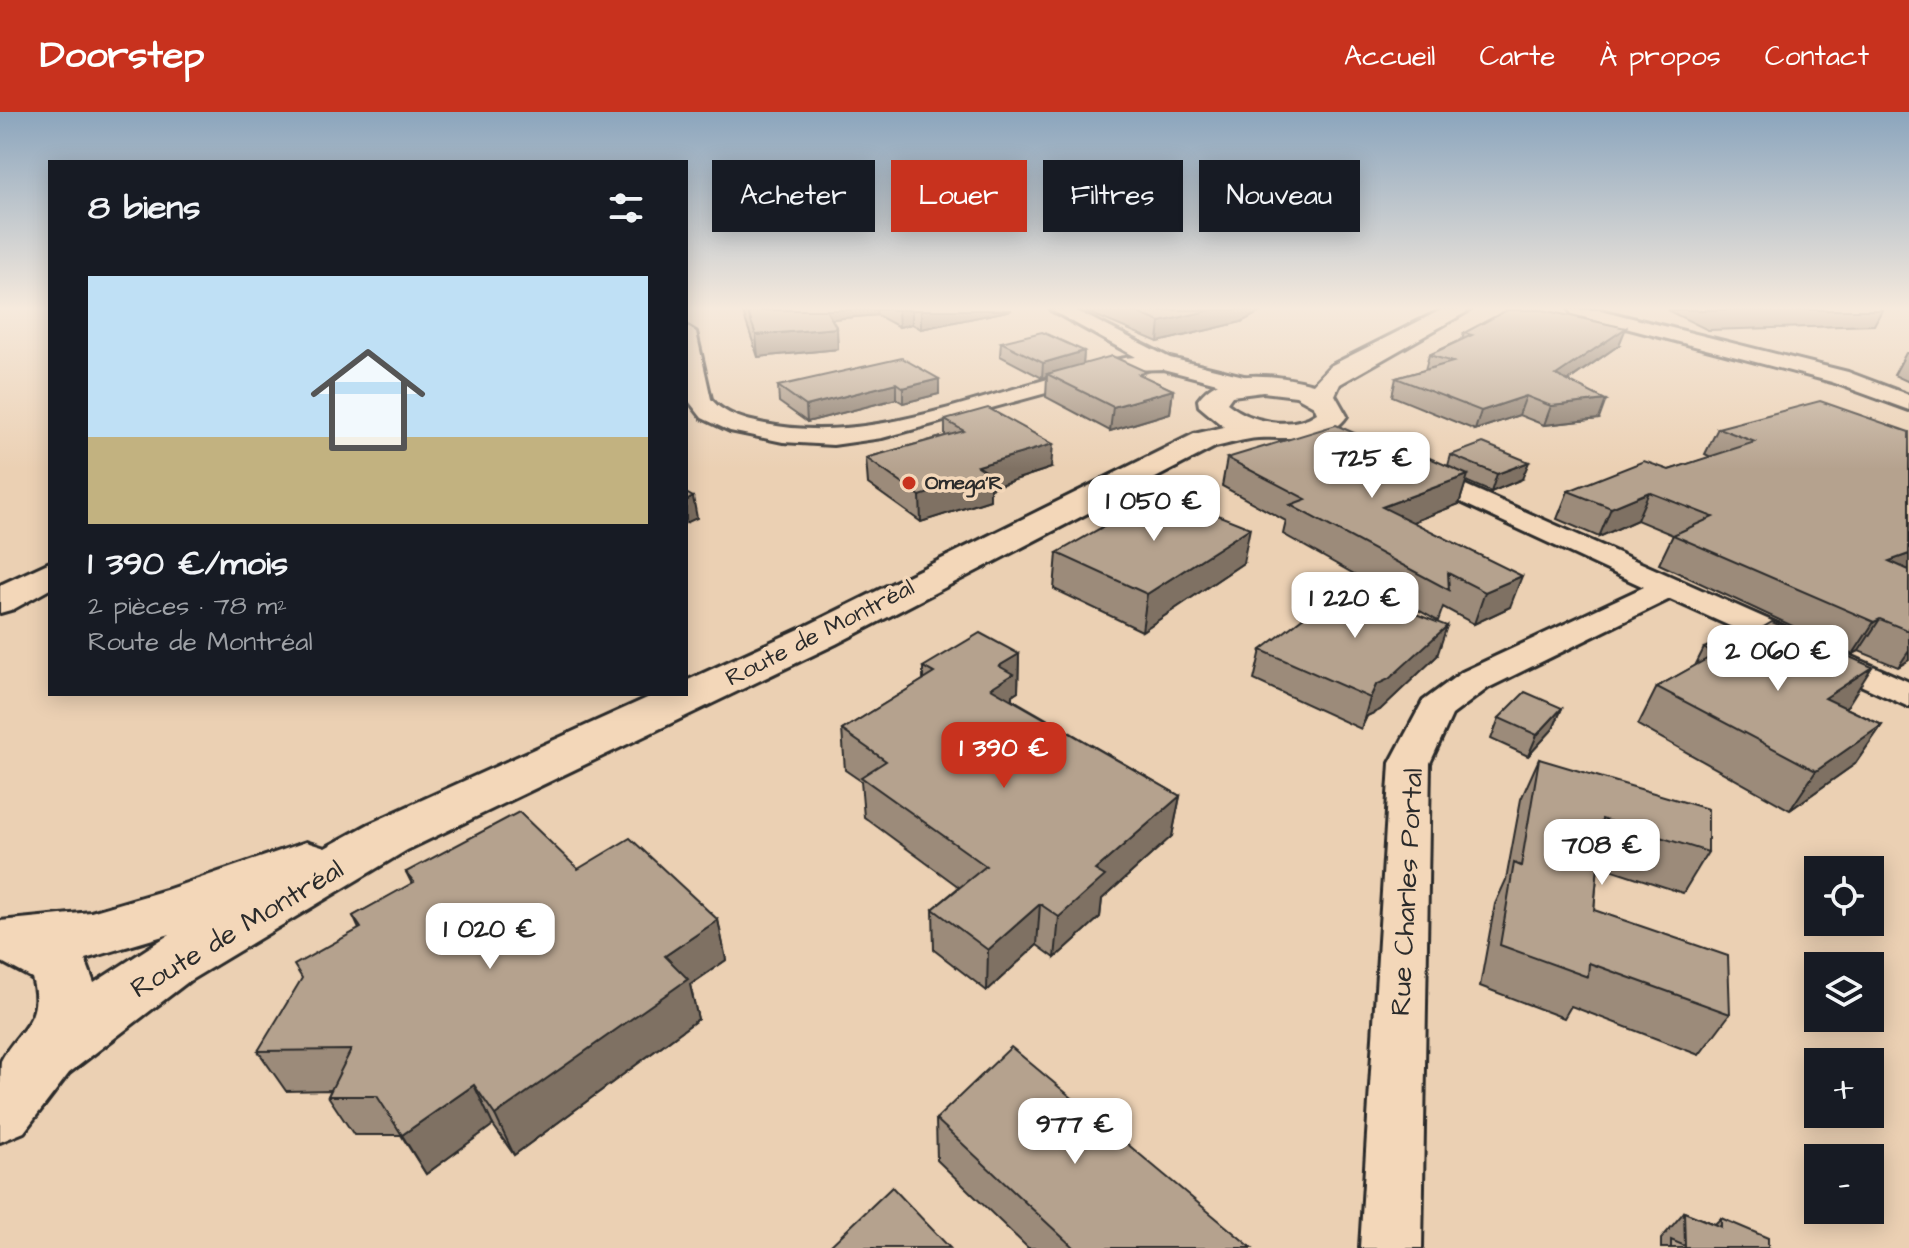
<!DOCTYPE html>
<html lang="fr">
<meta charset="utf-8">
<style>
:root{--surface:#171b24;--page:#242831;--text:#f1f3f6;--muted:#9ea1a6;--accent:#c8321e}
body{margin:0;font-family:"Architects Daughter",sans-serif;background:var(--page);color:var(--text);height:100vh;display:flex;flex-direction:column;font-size:30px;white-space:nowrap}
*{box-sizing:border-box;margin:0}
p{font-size:26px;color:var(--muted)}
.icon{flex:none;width:44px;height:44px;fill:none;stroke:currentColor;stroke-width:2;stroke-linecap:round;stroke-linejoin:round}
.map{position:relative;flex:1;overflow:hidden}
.sheet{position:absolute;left:48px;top:48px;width:640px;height:536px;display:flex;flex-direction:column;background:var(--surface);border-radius:0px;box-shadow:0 4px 20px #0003}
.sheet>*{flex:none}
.guide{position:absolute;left:712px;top:48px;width:760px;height:72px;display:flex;gap:16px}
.controls{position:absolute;left:1804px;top:744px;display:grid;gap:16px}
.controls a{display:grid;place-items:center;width:80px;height:80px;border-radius:0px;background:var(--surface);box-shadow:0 4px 20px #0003;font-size:40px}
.price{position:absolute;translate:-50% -68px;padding:0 18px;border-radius:16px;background:#fff;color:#222;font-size:26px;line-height:52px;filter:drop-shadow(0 2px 4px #0008)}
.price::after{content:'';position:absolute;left:50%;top:48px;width:24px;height:18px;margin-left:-12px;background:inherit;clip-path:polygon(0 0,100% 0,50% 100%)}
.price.selected{background:var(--accent);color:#fff}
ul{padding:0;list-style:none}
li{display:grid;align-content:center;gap:16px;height:424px;padding:0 40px}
li span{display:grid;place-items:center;height:248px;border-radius:0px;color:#555}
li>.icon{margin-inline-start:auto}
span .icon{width:144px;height:144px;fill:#fffc;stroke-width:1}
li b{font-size:34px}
h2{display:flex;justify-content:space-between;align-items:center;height:96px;padding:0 40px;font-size:34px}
.pill{padding:0 28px;border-radius:0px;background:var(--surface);box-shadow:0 4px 20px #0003;font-size:28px;line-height:72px}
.pill.selected{background:var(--accent);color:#fff}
header{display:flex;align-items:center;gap:48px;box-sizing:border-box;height:112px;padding:0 40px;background:var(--accent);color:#fff}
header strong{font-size:38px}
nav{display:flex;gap:44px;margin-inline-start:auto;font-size:28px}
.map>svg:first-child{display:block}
</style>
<header>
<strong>Doorstep</strong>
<nav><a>Accueil</a><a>Carte</a><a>À propos</a><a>Contact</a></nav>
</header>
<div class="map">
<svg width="1909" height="1136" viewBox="0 0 1909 1136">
<rect width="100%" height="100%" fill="#ebd0b3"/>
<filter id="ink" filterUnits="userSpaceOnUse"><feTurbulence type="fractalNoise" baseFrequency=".0125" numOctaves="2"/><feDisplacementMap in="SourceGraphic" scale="16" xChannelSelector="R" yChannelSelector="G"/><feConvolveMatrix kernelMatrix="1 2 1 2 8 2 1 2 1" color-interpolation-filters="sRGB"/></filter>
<g filter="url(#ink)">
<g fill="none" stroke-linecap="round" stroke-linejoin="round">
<defs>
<g id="minor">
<path d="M 1051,198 L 1075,198 L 1170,246 L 1256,267 L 1259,272 L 1248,279 L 1163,257 L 1130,258 L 882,326 L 833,333 L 783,330 L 730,319 L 702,306 L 688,288 L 686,275 L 686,214 L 696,220 L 711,287 C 724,303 746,308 765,312 C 864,332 965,289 1059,264 C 1083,258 1111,246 1136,245 Z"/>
<polygon points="1569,198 1600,198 1848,260 1909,283 1909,298 1832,270 1572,202"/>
<polygon points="1418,352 1909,570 1909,595 1670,487 1488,576 1452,603 1430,651 1422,1136 1360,1136 1390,651 1423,589 1462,560 1644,475 1409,366 1405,360 1409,354"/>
</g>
<path id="secondary" d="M 1441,198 L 1470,198 L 1340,272 L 1335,283 L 1347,304 C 1326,334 1288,324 1258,326 C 1244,327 1229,332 1215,335 L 836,532 L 407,738 L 189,869 L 69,961 L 24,1020 L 0,1030 C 0,1012 0,962 1,949 C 18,916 45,910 32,866 L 0,849 L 0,809 L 91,800 L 166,778 L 306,730 L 325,736 L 369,712 L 656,582 L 686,582 L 686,569 L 806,514 L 1194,322 L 1224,315 L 1199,294 L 1198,288 C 1221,254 1278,263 1313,272 L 1330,254 ZM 1263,280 L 1296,284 L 1314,294 L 1317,301 C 1291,319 1250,310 1227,291 L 1232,284 ZM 170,822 L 94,871 L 85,847 Z"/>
<polygon id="primary" points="50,450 50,477 14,497 0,501 0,473"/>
</defs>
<!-- minor casing -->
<use href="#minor" stroke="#2b2b2b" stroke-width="6"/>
<!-- secondary casing -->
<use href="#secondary" stroke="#2b2b2b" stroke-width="6"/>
<!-- primary casing -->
<use href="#primary" stroke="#2b2b2b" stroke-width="6"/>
<!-- minor -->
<use href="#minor" fill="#f3d7b9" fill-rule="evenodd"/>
<!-- secondary -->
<use href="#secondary" fill="#f3d7b9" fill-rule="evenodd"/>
<!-- primary -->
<use href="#primary" fill="#f3d7b9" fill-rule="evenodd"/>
</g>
<!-- wall -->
<g fill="#9c8b7a" stroke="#2b2b2b" stroke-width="2">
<polygon points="742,198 1012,198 921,217 912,212 899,215 877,203 831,207 838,237 758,245"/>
<polygon points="1087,198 1264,198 1241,210 1158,230 1087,200"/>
<polygon points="1667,198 1882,198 1874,213 1708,218"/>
<polygon points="1464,221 1619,233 1568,269 1599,307 1544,313 1519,303 1475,318 1392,284 1396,266 1425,258 1429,243 1462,228"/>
<polygon points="1001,230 1084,239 1083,252 1146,266 1173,278 1170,301 1110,319 1046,285 1047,264 1042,266 1000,244"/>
<polygon points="1906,241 1909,241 1909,270 1894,263"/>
<polygon points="939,267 939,282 903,291 896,287 807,310 779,290 778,274"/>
<polygon points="945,308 1051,356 990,376 990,388 921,410 868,372 866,346 945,324"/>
<polygon points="1718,316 1909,320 1909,548 1898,555 1859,539 1853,542 1659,452 1673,423 1637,408 1599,425 1557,407 1568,379 1669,358 1711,345 1705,342"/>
<polygon points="1451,343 1522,367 1491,380 1466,369 1459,392 1412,410 1510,495 1474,512 1443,495 1438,509 1283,422 1286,409 1222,374 1227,346 1413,347 1448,354"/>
<polygon points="1057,441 1243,451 1142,519 1054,477"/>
<polygon points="1704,536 1848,593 1844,595 1882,613 1855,652 1790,698 1638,613 1657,575 1695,554"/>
<polygon points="1261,538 1437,544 1380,598 1367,604 1361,617 1254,568"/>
<polygon points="1019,542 1018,579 1012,583 1012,587 1180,684 1172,724 1102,787 1100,805 1055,846 1037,833 987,879 934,838 933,797 959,775 864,705 861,669 845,658 842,618 923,568 923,555"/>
<polygon points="1562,596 1553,617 1528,644 1491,627 1499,606"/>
<polygon points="1539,647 1708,740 1683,781 1598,753 1594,798 1730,902 1699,943 1571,894 1564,906 1480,874 1495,792 1506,768 1521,687"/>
<polygon points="578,757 718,808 726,848 690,873 698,907 514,1043 493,1013 426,1062 401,1023 354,1023 328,984 331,978 286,979 258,939 359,817 353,804 412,772 406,760"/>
<polygon points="936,1007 1252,1136 1028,1136 937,1048"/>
<polygon points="1684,1100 1715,1112 1721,1106 1768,1136 1661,1136 1661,1127"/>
</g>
<!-- shaded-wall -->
<g fill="#7f7163" stroke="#2b2b2b" stroke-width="2">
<polygon points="821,198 876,198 877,203 822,208"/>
<polygon points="898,198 912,198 912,212 899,215"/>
<polygon points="921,198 1012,198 921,217"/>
<polygon points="1212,198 1264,198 1241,210 1158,230 1160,210"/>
<polygon points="837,216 838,237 758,245 756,223"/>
<polygon points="1626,216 1619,233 1550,281 1556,263"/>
<polygon points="1084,239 1083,254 1047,262 1047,264 1042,266 1043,251"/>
<polygon points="939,267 939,282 903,291 903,276"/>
<polygon points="896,271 896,287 807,310 806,294"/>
<polygon points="1173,278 1170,301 1110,319 1113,295"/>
<polygon points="1526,284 1519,303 1475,318 1481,299"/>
<polygon points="1606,288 1599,307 1544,313 1551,294"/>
<polygon points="1053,332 1051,356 990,376 990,388 921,410 920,384 978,354"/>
<polygon points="1529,350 1522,367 1491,380 1497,362"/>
<polygon points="1468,363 1459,392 1374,425 1382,395"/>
<polygon points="1649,380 1637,408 1599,425 1611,396"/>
<polygon points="693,385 697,406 686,411 686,389"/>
<polygon points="1250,416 1243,451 1142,519 1147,482"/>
<polygon points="1909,442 1909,466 1889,449"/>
<polygon points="1522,464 1510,495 1474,512 1485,480"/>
<polygon points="1880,507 1859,539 1853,542 1874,510"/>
<polygon points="1447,514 1437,544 1380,598 1367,604 1361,617 1370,586 1376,573"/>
<polygon points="1909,539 1909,548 1898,555"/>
<polygon points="1019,542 1018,579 1012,583 1011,600 991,576 999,554"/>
<polygon points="1872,555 1848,593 1801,625 1825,586"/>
<polygon points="1562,596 1553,617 1528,644 1537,623"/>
<polygon points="1882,613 1855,652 1790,698 1816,659"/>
<polygon points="1180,684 1172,724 1102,787 1100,805 1055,846 1059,805 1095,758"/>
<polygon points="1040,792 1037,833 987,879 988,838"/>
<polygon points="718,808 726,848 690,873 698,907 514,1043 495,1003 665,844"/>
<polygon points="474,973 493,1013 426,1062 402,1023"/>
</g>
<!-- building -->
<g fill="#b5a28e" stroke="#2b2b2b" stroke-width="2">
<polygon points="747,198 826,198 837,216 756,223"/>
<polygon points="1130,198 1212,198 1160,210"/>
<polygon points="1507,198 1543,198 1626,216 1556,263 1606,288 1551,294 1526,284 1481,299 1396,266 1453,250 1429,243 1472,223 1464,221"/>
<polygon points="1042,220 1084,239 1043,251 1001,230"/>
<polygon points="1112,244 1147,260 1139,262 1173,278 1113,295 1047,262"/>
<polygon points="902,246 939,267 903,276 896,271 806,294 778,274"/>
<polygon points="1820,289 1909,320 1909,442 1889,449 1909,458 1909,519 1880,507 1874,510 1673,423 1713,405 1649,380 1611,396 1568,379 1644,349 1669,358 1755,330 1718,316"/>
<polygon points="988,296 1053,332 978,354 990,362 920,384 866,346 964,319 945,308"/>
<polygon points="1336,313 1413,347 1423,343 1468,363 1382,395 1522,464 1485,480 1448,461 1449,478 1290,393 1306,387 1227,346"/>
<polygon points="1483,331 1529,350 1497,362 1451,343"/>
<polygon points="686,381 693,385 686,389"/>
<polygon points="1162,381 1250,416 1147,482 1057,441"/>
<polygon points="1344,474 1447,514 1389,567 1376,573 1370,586 1261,538"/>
<polygon points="1772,510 1872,555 1825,586 1882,613 1816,659 1657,575 1714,543 1704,536 1733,523 1745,526"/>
<polygon points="980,521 1019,542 999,554 1013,562 991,576 1180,684 1095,758 1105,764 1059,805 1040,792 988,838 933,797 986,754 861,665 886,649 842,618 934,561 923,555"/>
<polygon points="1525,580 1562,596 1537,623 1499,606"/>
<polygon points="1539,647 1708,697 1708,740 1602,707 1594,798 1728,844 1730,902 1589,851 1588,865 1500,833 1514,751 1521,754"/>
<polygon points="519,700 578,757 630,726 718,808 665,844 688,867 495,1003 474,973 402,1023 377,984 328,984 351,938 258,939 302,866 294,853 361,816 353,804 414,770 406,760"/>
<polygon points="1011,935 1252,1136 1074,1136 936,1007"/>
<polygon points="892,1075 950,1136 828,1136"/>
<polygon points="1684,1100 1721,1115 1721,1106 1768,1126 1768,1136 1671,1136 1671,1128 1685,1134"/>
</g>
</g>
<!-- sky -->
<linearGradient id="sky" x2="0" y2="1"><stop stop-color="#8ba5bd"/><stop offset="0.55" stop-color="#f6eadd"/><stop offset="1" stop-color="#f6eadd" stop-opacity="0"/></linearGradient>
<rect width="1909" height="357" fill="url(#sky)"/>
<!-- markers -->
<circle fill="#c8321e" stroke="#f3d7b9" stroke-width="3" cx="909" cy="371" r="8"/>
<g text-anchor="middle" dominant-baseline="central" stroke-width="7" stroke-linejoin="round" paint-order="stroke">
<!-- far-poi labels -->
<g font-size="20" font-weight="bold" fill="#2b2b2b" stroke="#f3d7b9" text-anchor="start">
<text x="925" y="371">Omega'R</text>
</g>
<!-- street labels -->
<g font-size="24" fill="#2b2b2b" stroke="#f3d7b9">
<text transform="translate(820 521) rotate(-27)">Route de Montréal</text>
</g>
<!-- near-street labels -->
<g font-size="28" fill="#2b2b2b" stroke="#f3d7b9">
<text transform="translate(1407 780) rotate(-87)">Rue Charles Portal</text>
<text transform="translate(237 817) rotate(-31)">Route de Montréal</text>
</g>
</g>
</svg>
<div class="controls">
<a><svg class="icon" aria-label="locate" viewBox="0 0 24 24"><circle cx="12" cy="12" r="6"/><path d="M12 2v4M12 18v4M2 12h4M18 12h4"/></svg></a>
<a><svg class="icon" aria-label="layers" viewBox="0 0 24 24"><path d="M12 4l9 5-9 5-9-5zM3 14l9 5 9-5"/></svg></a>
<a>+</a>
<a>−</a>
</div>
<b class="price" style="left:1372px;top:388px">725 €</b>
<b class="price" style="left:1154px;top:431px">1 050 €</b>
<b class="price" style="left:1355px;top:528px">1 220 €</b>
<b class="price" style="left:1778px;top:581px">2 060 €</b>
<b class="price selected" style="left:1004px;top:678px">1 390 €</b>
<b class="price" style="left:1602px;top:775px">708 €</b>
<b class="price" style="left:490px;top:859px">1 020 €</b>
<b class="price" style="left:1075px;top:1054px">977 €</b>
<div class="guide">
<a class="pill">Acheter</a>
<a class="pill selected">Louer</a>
<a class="pill">Filtres</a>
<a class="pill">Nouveau</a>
</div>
<section class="sheet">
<h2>8 biens<svg class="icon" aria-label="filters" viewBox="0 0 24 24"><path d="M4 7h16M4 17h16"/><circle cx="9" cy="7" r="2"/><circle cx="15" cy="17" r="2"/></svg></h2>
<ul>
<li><span style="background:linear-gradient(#bfe0f5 65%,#c2b280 0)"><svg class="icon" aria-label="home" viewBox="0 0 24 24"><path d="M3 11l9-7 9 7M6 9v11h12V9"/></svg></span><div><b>1 390 €/mois</b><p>2 pièces · 78 m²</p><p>Route de Montréal</p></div></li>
</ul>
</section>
</div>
